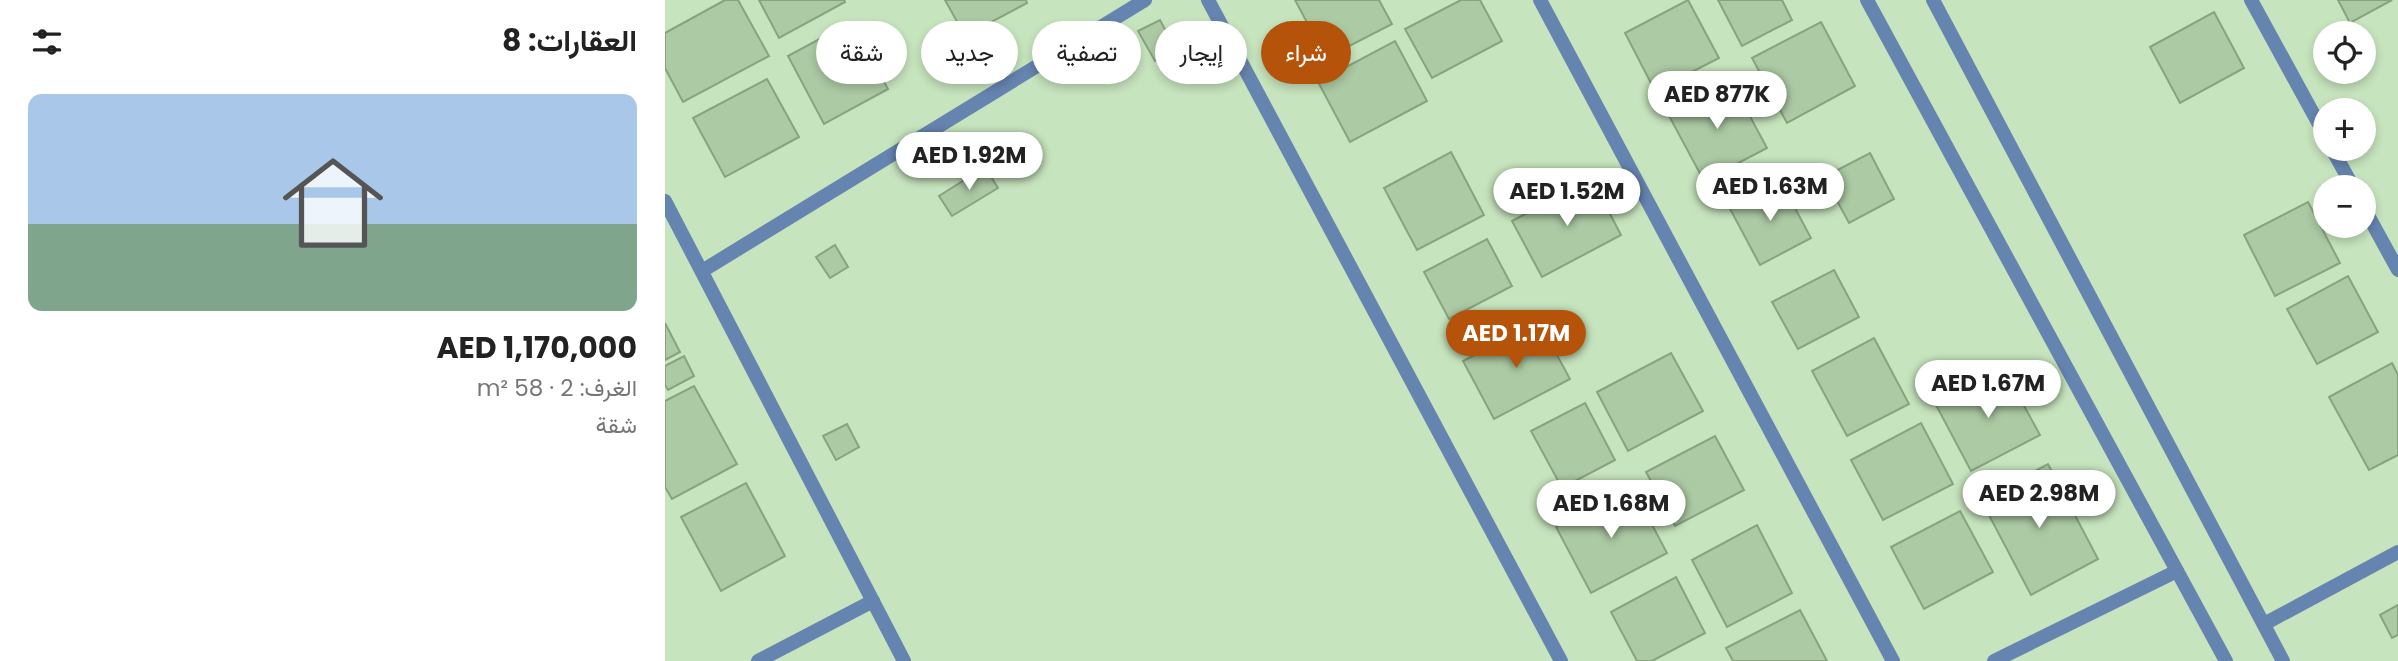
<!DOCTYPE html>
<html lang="ar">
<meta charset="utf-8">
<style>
:root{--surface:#fff;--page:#f2f2f2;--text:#222;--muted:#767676;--accent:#b45309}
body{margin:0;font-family:Poppins,Vazirmatn,sans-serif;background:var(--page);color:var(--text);direction:rtl;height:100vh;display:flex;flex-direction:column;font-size:26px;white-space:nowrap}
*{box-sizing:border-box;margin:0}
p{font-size:23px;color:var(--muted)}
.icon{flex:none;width:38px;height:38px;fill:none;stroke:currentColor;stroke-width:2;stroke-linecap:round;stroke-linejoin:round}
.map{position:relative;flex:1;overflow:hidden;direction:ltr}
.side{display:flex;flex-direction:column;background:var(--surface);width:665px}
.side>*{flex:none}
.guide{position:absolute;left:21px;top:21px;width:665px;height:63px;direction:rtl;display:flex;gap:14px}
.fabs{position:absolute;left:1648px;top:21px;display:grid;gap:14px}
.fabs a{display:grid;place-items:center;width:63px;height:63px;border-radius:50%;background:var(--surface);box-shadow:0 4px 10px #0003;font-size:35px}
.price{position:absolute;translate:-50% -60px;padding:0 16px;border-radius:24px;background:#fff;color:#222;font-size:23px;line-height:46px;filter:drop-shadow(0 2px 4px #0008)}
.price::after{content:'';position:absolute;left:50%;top:42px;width:21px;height:16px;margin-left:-10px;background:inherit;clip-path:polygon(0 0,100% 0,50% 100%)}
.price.selected{background:var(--accent);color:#fff}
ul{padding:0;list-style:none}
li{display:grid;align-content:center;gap:14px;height:371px;padding:0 28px}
li span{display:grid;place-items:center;height:217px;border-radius:14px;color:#555}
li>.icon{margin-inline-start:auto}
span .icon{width:126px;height:126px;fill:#fffc;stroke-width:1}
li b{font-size:30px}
h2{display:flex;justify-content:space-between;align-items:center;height:84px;padding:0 28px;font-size:30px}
.tag{padding:0 24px;border-radius:32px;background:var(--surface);box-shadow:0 4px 10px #0003;font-size:24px;line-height:63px}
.tag.selected{background:var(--accent);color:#fff}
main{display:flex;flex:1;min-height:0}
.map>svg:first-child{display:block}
</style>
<main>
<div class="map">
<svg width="1733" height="661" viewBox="0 0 1733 661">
<rect width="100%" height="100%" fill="#c6e4bd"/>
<!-- building -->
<g fill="#accaa3" stroke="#87a47f" stroke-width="2">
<polygon points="60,0 73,0 104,56 18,102 0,68 0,33"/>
<polygon points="94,0 179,0 180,2 114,38"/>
<polygon points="280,0 361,0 362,3 300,36"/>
<polygon points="630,0 714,0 727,24 661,58"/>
<polygon points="796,0 815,0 837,41 767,78 740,29"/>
<polygon points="1023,0 1054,58 990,91 960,33"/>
<polygon points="1053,0 1117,0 1127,20 1077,46"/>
<polygon points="1673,0 1727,0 1685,23"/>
<polygon points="1549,12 1579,68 1515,103 1485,47"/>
<polygon points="495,20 511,50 490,61 473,31"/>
<polygon points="186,22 223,89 159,124 123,56"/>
<polygon points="1156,22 1190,86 1122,123 1087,58"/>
<polygon points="730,41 762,101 685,142 653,82"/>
<polygon points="102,79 134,137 60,177 28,118"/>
<polygon points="1066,81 1102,148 1039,181 1003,114"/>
<polygon points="786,152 819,215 752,250 719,188"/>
<polygon points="1205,153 1229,199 1184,223 1159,177"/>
<polygon points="320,167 333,188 287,216 274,196"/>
<polygon points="927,179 956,235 877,277 847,221"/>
<polygon points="1115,180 1146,238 1095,265 1064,207"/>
<polygon points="1643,202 1675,263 1610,296 1579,235"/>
<polygon points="822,239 847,286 784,319 759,272"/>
<polygon points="170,245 183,267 165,278 151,257"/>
<polygon points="1169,270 1194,317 1133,349 1107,302"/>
<polygon points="1683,276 1713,332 1652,364 1622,309"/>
<polygon points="874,322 905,379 829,419 798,361"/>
<polygon points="0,323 15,352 0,360"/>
<polygon points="1209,338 1244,404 1182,436 1147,371"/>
<polygon points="1006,353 1038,411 963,451 932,392"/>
<polygon points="19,356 29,376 3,390 0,385 0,366"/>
<polygon points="1727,363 1733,375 1733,455 1704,470 1664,397"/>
<polygon points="1339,369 1375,435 1306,471 1271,405"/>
<polygon points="29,386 72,464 7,499 0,487 0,401"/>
<polygon points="920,403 950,460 897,488 866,431"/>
<polygon points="1256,423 1288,484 1218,520 1186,460"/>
<polygon points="182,424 194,447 171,460 158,436"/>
<polygon points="1050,436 1079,490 1010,526 981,472"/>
<polygon points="1383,464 1433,559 1366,595 1316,500"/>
<polygon points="81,483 120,556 56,591 16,517"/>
<polygon points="967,487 1002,553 926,593 891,527"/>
<polygon points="1295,511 1328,572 1259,609 1226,547"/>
<polygon points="1092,525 1127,593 1062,627 1027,560"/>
<polygon points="1011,577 1040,633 987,661 972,661 946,612"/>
<polygon points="1733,605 1733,635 1727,638 1715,615"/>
<polygon points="1135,610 1162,661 1068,661 1061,648"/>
</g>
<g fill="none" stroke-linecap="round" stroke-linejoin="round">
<!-- minor -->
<g stroke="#6684b0" stroke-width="14">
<polyline points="543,0 896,661"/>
<polyline points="875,0 1228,661"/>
<polyline points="1586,0 1661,137"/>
<polyline points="1667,149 1688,187"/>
<polyline points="0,201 239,661"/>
<polyline points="1699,208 1733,270"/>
<polyline points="37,271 480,0"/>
<polyline points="1599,624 1733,552"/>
<polyline points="93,661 208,601"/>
<polyline points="1329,661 1512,571"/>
</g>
<!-- tertiary -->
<g stroke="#6684b0" stroke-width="14">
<polyline points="1202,0 1561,661"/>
<polyline points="1268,0 1618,661"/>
</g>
</g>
</svg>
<div class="fabs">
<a><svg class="icon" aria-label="locate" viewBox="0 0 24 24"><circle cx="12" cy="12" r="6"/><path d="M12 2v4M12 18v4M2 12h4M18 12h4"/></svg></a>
<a>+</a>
<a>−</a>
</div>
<b class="price" style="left:1052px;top:131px">AED 877K</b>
<b class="price" style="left:304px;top:192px">AED 1.92M</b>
<b class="price" style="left:1105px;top:223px">AED 1.63M</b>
<b class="price" style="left:902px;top:228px">AED 1.52M</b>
<b class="price selected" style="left:851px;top:370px">AED 1.17M</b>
<b class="price" style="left:1323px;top:420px">AED 1.67M</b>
<b class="price" style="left:1374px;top:530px">AED 2.98M</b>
<b class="price" style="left:946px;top:540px">AED 1.68M</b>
<div class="guide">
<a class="tag selected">شراء</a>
<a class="tag">إيجار</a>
<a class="tag">تصفية</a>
<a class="tag">جديد</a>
<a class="tag">شقة</a>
</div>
</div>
<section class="side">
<h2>العقارات: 8<svg class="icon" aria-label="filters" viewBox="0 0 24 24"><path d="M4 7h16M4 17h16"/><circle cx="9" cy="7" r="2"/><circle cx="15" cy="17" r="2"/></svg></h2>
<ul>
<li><span style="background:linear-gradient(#a9c7e8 60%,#7fa58c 0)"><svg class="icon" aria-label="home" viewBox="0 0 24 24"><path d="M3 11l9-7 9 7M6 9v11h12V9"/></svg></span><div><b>AED 1,170,000</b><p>الغرف: 2 · 58 m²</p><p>شقة</p></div></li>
</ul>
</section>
</main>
